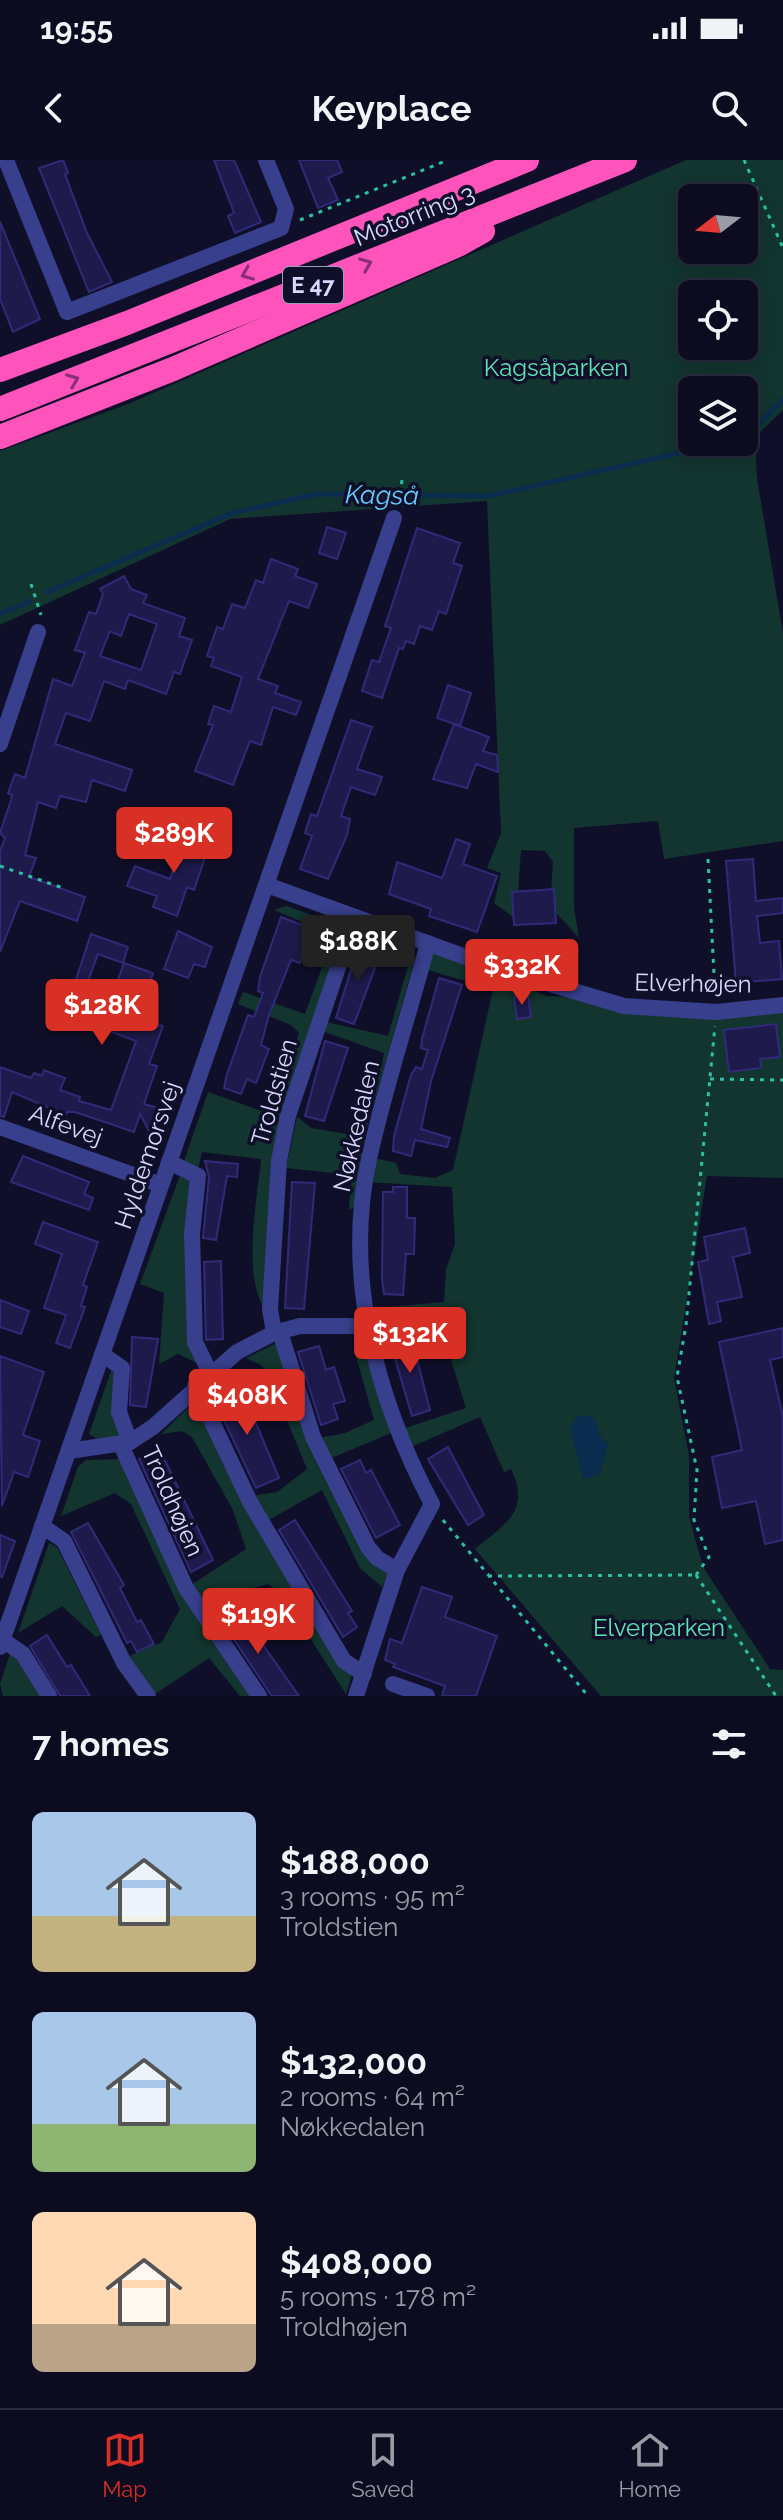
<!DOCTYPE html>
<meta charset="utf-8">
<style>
:root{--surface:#0c0b20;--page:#1a192d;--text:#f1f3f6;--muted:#9a9ba5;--line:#2c2b3e;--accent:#d93025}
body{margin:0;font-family:Raleway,sans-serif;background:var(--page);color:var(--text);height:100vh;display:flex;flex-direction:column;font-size:30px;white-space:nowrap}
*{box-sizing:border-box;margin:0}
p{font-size:26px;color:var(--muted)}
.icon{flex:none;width:44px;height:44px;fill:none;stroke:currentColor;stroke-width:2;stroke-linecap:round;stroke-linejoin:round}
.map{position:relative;height:1536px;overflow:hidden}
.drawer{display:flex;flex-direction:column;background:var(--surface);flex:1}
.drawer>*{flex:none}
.needle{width:52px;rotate:254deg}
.tools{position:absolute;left:678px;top:24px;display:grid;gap:16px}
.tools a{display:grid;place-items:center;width:80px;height:80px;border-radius:12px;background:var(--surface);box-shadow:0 4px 20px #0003,0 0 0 2px var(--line);font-size:40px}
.price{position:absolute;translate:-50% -68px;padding:0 18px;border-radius:8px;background:var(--accent);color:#fff;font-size:26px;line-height:52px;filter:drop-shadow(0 2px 4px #0008)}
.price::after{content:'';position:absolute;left:50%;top:48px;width:24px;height:18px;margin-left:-12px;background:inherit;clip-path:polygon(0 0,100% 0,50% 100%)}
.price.selected{background:#222;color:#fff}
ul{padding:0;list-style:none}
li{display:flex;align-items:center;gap:24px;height:200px;padding:0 32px}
li span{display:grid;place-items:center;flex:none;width:224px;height:160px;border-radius:12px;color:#555}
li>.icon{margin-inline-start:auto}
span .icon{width:96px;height:96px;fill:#fffc;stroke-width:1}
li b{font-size:34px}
h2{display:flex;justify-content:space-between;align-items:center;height:96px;padding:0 32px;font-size:34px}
.status{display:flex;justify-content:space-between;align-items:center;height:56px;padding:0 40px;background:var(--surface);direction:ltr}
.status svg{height:22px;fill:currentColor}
header{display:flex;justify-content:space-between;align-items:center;height:104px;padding:0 32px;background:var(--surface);font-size:36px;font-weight:700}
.tab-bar{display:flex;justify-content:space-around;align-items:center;height:112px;border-top:2px solid var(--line);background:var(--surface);font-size:22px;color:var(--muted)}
.tab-bar a{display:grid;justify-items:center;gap:4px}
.tab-bar .selected{color:var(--accent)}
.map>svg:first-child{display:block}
</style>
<div class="status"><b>19:55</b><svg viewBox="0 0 49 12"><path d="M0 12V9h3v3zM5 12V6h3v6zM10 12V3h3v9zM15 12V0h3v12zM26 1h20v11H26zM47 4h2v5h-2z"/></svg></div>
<header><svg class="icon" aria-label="back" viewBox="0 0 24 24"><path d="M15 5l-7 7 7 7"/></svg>Keyplace<svg class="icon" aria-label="search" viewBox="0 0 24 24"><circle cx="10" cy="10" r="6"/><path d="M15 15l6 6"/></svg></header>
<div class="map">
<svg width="783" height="1536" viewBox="0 0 783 1536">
<rect width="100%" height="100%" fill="#100f2a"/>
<!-- green -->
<g fill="#12352f" fill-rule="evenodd">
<path d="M 686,0 L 783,0 L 783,250 L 755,277 L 757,319 L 783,473 L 783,681 L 664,699 L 658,661 L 574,668 L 574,748 L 579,778 L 550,746 L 553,702 L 545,691 L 521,690 L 516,759 L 494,743 L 501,713 L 487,708 L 501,673 L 487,341 L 230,359 L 0,465 L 0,291 L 128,244 ZM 692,38 L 744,38 L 744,90 L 692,90 ZM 692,134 L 744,134 L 744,186 L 692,186 ZM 692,230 L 744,230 L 744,282 L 692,282 Z"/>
<path d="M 286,746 L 344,766 L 278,970 L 263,1146 C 243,1112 257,1039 261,999 L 202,992 L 198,1010 L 184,1001 L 208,932 L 273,955 L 299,873 L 291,865 L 238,844 L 243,832 L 305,854 L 334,775 L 274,750 Z"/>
<path d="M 357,771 L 411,789 L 415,799 L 364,978 L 354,1048 L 349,1049 L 352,1015 L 286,1008 L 297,957 L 311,968 L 347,974 C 370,959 378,919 384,893 L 322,871 L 326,862 L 388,876 L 409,803 L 354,781 Z"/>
<path d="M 428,783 L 546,836 L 597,838 L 629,847 L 783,843 L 783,1018 L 707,1016 L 674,1218 L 689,1296 L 689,1357 L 703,1407 L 770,1509 L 783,1510 L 783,1536 L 601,1536 L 475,1389 C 506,1363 531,1351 511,1309 L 504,1312 L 480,1257 L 404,1290 L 396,1271 L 329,1299 L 319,1278 L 345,1273 L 374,1260 L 355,1193 L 372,1189 L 396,1271 L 466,1248 L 441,1168 L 420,1164 L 370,1178 L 366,1149 L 444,1142 L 446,1109 L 455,1084 L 452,1027 L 365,1022 L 369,997 L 396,1003 L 400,1014 L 435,1018 L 453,1010 L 493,829 L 421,808 Z"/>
<polygon points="182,1010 193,1020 201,1205 178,1194 159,1204 164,1133 140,1124"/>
<polygon points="279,1182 308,1280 389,1411 382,1427 360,1408 322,1330 265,1362 251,1336 277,1332 307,1309 268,1214 261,1205 246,1198"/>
<polygon points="113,1205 119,1276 99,1280 89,1274"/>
<polygon points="199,1237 353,1511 346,1534 281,1433 268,1424 251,1429 213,1457 191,1425 246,1389 233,1350 192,1277 182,1271 161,1274"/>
<polygon points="123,1299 253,1536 240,1536 209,1498 152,1536 127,1497 162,1482 180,1449 131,1344 115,1333 61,1356 78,1307 86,1300"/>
<polygon points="49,1383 57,1387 101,1475 96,1477 62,1446 18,1473"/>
<polygon points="12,1488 42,1536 3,1536 0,1524"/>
</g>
<!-- water -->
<polygon fill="#0a2c4f" points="577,1255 593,1257 601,1277 608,1285 600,1313 584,1320 570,1270"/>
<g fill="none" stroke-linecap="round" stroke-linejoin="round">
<!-- stream -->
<g stroke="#0a2c4f" stroke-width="5">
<polyline points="744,278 783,240"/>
<polyline points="47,432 232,353 317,334 489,336 728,282"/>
<polyline points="0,454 30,441"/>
</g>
</g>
<!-- building -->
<g fill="#1e1a4c" stroke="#302b79" stroke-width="2" fill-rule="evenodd">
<polygon points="63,0 68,13 65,14 87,73 112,122 89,132 39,8"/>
<polygon points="214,0 234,0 261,62 235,73 228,56 234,53"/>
<polygon points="299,0 337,0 342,12 328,18 338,40 318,48"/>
<polygon points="0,62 40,159 13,172 0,139"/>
<polygon points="327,367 346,373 337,399 319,393"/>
<polygon points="417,368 460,383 453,403 462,406 446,454 439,451 432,470 420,466 414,484 406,481 403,489 399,488 382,538 362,531 372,500 379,502 391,468 385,466"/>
<polygon points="271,399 298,409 295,416 317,424 308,448 289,441 258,519 278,526 275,533 301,542 296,555 273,547 261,585 250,581 233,625 195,611 213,565 208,564 214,546 231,552 242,517 211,506 214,498 207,496 217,467 223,469 232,444 245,448 256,420 263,423"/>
<path d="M 124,416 L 131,429 L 147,435 L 143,443 L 185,458 L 179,476 L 192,480 L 180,514 L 174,512 L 166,534 L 128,520 L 125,529 L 104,521 L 90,561 L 66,553 L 55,584 L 132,610 L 125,631 L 92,620 L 86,642 L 60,636 L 56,648 L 38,642 L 25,695 L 36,698 L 29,717 L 85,737 L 77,761 L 20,741 L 0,792 L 0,691 L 5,678 L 0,673 L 11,640 L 12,635 L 8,633 L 15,614 L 25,618 L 53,519 L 72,526 L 85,493 L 75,490 L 89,452 L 96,454 L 103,434 L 100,429 ZM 129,454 L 157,464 L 141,510 L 100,496 L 110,471 L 121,476 Z"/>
<polygon points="448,525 471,533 460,566 437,558"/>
<polygon points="351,560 372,567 357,609 382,617 375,635 351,627 341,656 350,659 347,675 328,719 300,709 312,676 305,673 311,654 317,656"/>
<polygon points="454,564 489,577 483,591 497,595 498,612 476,604 467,628 433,619"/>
<polygon points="188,668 203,673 200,683 209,686 194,730 187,727 177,756 153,747 157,736 127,726 135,706 170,719"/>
<polygon points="456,679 470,684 463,704 497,716 477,772 429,756 431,749 389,734 397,702 442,718"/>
<polygon points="753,699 756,741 783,738 783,753 757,756 760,783 779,781 782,819 736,823 726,701"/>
<polygon points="554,729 556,763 514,765 512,732"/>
<polygon points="281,757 310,768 300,803 291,800 269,855 261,885 269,889 256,923 247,919 241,934 224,928 227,914 248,855 254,857 263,833 258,831 260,817"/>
<polygon points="178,771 212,787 205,807 194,804 188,818 164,809"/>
<polygon points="91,774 128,787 123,803 98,794 84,832 111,840 124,803 153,813 138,857 163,866 149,904 157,906 144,944 158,948 150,973 140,954 134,972 75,952 67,952 66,955 12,932 4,957 0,956 0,907 31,918 34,913 42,916 44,910 65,918 60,930 80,937 79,941 111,950 136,881 109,871 112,863 96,857 98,852 79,846 74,860 64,856"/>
<polygon points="359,784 381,792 354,864 336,858"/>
<polygon points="439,818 462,825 431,921 421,969 450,978 447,987 415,980 411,996 393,991 394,976 411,915 416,907 422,909 428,890 421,888 422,879"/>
<polygon points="528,835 531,857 517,859 514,837"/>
<polygon points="776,864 780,897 760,899 761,908 729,912 724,870"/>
<polygon points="325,881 348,888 324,961 305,956"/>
<polygon points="23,996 89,1022 84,1034 93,1038 89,1050 11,1022"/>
<polygon points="205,1001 238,1004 237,1017 227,1016 216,1080 203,1078 209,1017"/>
<polygon points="292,1022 315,1023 304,1149 285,1148"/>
<polygon points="393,1027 407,1027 407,1058 415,1058 414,1094 406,1094 403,1135 384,1134 382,1119 383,1032 393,1032"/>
<polygon points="43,1062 98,1082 83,1125 87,1127 81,1146 85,1147 70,1188 56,1183 66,1155 44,1148 62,1094 35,1084"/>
<polygon points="745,1068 750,1093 733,1097 742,1137 717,1142 721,1161 709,1164 698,1102 708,1100 704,1077"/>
<polygon points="221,1101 223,1179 206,1180 204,1102"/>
<polygon points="0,1140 29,1151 21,1174 0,1167"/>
<polygon points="783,1168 783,1197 770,1200 783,1257 783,1380 765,1384 756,1341 722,1348 712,1297 742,1290 719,1182"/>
<polygon points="411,1176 430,1250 412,1256 390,1182"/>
<polygon points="132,1177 158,1179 146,1247 130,1245"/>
<polygon points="319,1186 326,1210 334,1207 345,1241 333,1244 338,1259 321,1265 298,1192"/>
<polygon points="0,1196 44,1212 23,1275 40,1281 28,1317 14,1312 2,1346"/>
<polygon points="236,1228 240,1239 245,1237 279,1318 256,1328 213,1237"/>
<polygon points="448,1287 484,1355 468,1365 428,1299"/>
<polygon points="160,1290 213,1400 191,1412 139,1299"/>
<polygon points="360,1300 366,1313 371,1310 400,1365 376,1378 341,1309"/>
<polygon points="295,1360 352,1451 348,1453 357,1467 343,1477 279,1370"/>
<polygon points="88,1363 124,1425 120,1428 137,1462 141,1460 154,1484 137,1492 131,1481 127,1483 71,1372"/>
<polygon points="0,1375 15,1381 2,1417 0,1416"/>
<polygon points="422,1427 452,1437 445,1457 497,1476 476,1536 442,1536 445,1526 393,1507 395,1504 385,1500 390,1479 402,1483"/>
<polygon points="237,1449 247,1462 299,1536 272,1536 269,1532 221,1460"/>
<polygon points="47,1475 67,1507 71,1505 90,1536 60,1536 30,1486"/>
</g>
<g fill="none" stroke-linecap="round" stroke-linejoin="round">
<!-- path -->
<g stroke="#29c2a5" stroke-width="3" stroke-dasharray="4 6" stroke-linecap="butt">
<polyline points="744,0 783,88"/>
<polyline points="300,60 448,0"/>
<polyline points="399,344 402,320"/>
<polyline points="31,424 41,455"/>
<polyline points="708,699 715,834"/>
<polyline points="0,706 63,728"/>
<polyline points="710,919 783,920"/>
<polyline points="443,1360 588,1536"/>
<polyline points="696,1415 709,1397 694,1360 697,1310 677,1217 686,1165 715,866"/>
<polyline points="696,1415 776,1536"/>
<polyline points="488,1416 696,1415"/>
</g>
<!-- minor -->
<g stroke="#383f8c" stroke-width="16">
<polyline points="6,0 67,152 281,68 286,49 266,0"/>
<polyline points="0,584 38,472"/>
<polyline points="267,725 485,804"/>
<polyline points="510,812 624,846 716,852 783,845"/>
<polyline points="0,967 161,1025"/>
<polyline points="169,1002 198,1016 192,1074 195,1182 210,1213"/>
<polyline points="280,1172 313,1277 368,1387 377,1398 397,1410"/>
<polyline points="274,1173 270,1149 279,1001 288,956 355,757"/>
<polyline points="102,1194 122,1208 119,1252 130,1282"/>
<polyline points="195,1226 250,1342 344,1501 364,1514"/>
<polyline points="121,1285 186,1428 259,1536"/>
<polyline points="69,1291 130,1282 153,1267 237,1192 274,1173 300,1166 368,1166"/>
<polyline points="42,1366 64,1381 124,1503 148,1536"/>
<polyline points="3,1480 23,1494 49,1536"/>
<polyline points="0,1487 394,358"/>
<polyline points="393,1524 427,1536"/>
<path d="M 356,1536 L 397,1410 L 432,1344 C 377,1240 343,1117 369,999 C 385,926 409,855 428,783"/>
</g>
<!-- highway -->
<g stroke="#ff53bc" stroke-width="24">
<polyline points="0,210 127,163 527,0"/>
<polyline points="0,249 625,0"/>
<polyline points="0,277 173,209 458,85 483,71"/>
</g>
</g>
<!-- one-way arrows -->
<defs><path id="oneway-chevron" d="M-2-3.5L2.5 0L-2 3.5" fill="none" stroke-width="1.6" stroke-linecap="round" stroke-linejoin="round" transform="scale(2)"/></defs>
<g stroke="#883173">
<use href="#oneway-chevron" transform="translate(366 104) rotate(-22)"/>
<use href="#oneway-chevron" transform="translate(247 114) rotate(158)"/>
<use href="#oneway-chevron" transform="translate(73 220) rotate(-22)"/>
</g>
<g text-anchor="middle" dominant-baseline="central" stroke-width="7" stroke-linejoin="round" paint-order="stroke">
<!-- shield labels -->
<rect fill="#100f2a" stroke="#9c9cbf" stroke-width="2" x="283" y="107" width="60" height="36" rx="6"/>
<g font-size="22" font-weight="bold" fill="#d8d9ff">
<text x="313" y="125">E 47</text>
</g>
<!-- street labels -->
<g font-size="24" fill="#d8d9ff" stroke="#100f2a">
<text transform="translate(414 55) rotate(-22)">Motorring 3</text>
<text transform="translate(693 823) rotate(1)">Elverhøjen</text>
<text transform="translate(274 932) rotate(-74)">Troldstien</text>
<text transform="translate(66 965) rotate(20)">Alfevej</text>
<text transform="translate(356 966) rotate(-77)">Nøkkedalen</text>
<text transform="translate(147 995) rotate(-71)">Hyldemorsvej</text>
<text transform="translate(173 1341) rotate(66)">Troldhøjen</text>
</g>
<!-- park labels -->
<g font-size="24" fill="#5ce7b2" stroke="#100f2a">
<text x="556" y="207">Kagsåparken</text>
<text x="659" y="1467">Elverparken</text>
</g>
<!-- water labels -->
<g font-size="26" font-style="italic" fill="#6cf" stroke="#100f2a">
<text transform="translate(382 335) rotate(1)">Kagså</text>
</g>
</g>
</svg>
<div class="tools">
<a><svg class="needle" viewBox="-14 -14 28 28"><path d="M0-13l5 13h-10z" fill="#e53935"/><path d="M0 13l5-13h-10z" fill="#9a9ba5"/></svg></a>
<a><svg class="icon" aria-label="locate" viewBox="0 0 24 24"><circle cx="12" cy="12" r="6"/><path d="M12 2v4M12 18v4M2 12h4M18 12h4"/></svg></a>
<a><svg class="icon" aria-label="layers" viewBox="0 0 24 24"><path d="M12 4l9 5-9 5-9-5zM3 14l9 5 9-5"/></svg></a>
</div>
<b class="price" style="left:174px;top:715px">$289K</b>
<b class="price selected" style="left:358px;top:823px">$188K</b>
<b class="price" style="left:522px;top:847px">$332K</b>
<b class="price" style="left:102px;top:887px">$128K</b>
<b class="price" style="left:410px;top:1215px">$132K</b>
<b class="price" style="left:247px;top:1277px">$408K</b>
<b class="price" style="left:258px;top:1496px">$119K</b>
</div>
<section class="drawer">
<h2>7 homes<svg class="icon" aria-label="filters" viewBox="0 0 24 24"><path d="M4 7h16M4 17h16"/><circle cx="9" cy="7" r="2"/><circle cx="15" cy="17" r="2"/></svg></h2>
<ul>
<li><span style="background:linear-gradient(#a9c7e8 65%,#c2b280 0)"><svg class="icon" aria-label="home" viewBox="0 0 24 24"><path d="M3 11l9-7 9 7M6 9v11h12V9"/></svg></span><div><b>$188,000</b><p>3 rooms · 95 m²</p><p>Troldstien</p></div></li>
<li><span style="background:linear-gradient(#a9c7e8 70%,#8fb573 0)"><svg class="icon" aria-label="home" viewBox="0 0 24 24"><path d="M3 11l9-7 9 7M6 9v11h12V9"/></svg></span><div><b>$132,000</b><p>2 rooms · 64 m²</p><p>Nøkkedalen</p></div></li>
<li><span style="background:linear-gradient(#ffd9b3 70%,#b9a48a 0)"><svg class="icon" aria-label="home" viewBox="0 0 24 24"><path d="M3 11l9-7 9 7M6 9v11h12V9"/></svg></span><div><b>$408,000</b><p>5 rooms · 178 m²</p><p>Troldhøjen</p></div></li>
</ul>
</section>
<nav class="tab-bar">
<a class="selected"><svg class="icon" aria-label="map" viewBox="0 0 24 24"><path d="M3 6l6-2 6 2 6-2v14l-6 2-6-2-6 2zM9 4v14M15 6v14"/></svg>Map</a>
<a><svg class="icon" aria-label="saved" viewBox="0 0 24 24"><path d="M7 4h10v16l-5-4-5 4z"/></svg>Saved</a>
<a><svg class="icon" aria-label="home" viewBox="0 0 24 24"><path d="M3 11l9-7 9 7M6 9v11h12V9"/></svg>Home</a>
</nav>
